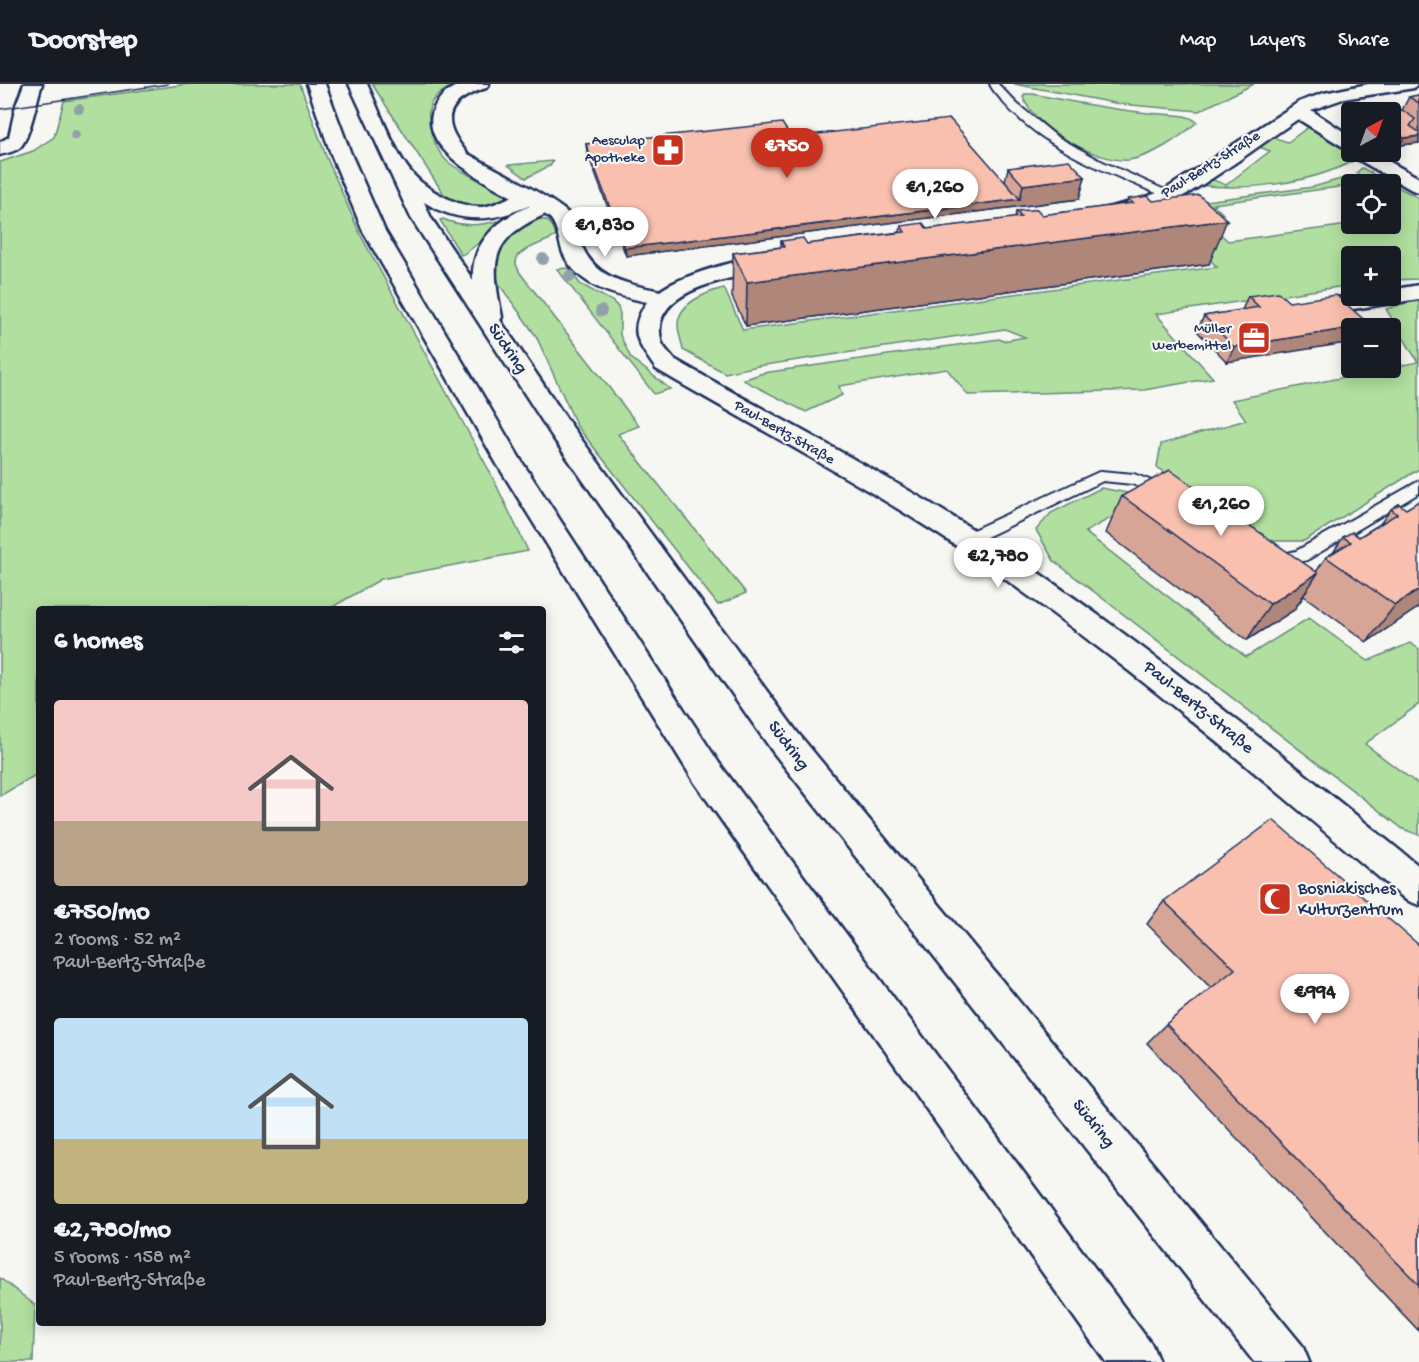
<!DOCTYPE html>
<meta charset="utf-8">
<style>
:root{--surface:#171b24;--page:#242831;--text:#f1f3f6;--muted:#9ea1a6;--line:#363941;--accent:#c8321e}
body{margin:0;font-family:"Gochi Hand",sans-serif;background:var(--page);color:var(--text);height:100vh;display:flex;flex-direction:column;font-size:22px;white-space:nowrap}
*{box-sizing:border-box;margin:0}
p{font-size:20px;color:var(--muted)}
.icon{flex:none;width:33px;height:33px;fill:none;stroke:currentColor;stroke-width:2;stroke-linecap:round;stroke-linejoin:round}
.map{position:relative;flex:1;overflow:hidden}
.panel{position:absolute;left:36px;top:522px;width:510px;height:720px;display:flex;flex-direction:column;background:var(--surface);border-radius:6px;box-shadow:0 3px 15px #0003}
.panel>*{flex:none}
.needle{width:39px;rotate:41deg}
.buttons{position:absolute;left:1341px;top:18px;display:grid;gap:12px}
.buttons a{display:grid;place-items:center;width:60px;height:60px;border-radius:6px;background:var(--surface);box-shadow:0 3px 15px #0003;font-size:30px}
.price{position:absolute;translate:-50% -51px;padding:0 14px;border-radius:21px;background:#fff;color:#222;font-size:20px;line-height:39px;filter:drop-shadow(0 2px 3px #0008)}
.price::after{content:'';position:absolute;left:50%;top:36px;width:18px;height:14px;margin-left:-9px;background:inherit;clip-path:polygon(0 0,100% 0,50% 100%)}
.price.active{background:var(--accent);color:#fff}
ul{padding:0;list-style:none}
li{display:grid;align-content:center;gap:12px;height:318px;padding:0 18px}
li span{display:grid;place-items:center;height:186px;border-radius:6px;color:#555}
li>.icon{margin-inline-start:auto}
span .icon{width:108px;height:108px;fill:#fffc;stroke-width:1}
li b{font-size:26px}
h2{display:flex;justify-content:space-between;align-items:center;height:72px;padding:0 18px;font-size:26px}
header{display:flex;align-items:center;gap:36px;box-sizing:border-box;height:84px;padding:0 30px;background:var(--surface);border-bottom:2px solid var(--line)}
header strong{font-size:28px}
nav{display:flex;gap:33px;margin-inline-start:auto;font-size:21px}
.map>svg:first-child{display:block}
</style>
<header>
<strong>Doorstep</strong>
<nav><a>Map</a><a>Layers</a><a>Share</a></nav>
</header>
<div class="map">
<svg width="1419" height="1278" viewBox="0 0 1419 1278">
<rect width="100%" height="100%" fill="#f6f6f2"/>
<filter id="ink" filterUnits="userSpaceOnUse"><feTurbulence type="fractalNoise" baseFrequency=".0167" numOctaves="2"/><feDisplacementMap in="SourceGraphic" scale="12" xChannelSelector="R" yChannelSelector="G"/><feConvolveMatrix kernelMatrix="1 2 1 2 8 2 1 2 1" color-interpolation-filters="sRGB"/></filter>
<g filter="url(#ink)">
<!-- green -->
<g fill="#b1df9f" stroke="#66877e" stroke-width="1.5">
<polygon points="188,0 300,0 326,72 360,150 490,388 528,467 381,495 329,525 39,525 39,689 0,712 0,78 33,67 54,53 64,17"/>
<path d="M 372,0 L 459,0 C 449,4 434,10 430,22 C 425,38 435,67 448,78 C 466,92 490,100 509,113 L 507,120 L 461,130 L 445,112 Z"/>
<polygon points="1014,0 1254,0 1199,27 1120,20"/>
<path d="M 1025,10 L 1033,10 C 1076,19 1118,27 1161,30 C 1172,31 1188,30 1197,38 C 1180,54 1153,72 1129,76 C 1098,79 1033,43 1023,13 Z"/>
<path d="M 1311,41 L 1352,68 L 1356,68 L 1353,77 C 1309,100 1246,107 1197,101 L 1208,94 L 1226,101 L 1270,67 L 1259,63 L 1272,53 L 1288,58 Z"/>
<polygon points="553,77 551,81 526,94 508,81"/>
<path d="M 1362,84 L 1419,114 L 1419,195 L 1391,196 L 1390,172 L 1352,172 L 1351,201 L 1156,230 L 1213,294 L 1144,306 L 968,311 L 947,285 L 839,302 L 842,311 L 806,328 L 743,296 L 763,289 L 999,255 L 1003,257 L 1025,253 L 1005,245 L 758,282 L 725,289 L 683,266 C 682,258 678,249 678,241 C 678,219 707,208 724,204 L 743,246 L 1217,183 L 1181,146 L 1186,118 L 1228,157 L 1356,140 L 1390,140 L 1391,135 L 1398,133 L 1391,124 L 1390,100 L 1368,100 L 1356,89 Z"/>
<polygon points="1351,92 1361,100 1213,120 1223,130 1220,130 1205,117 1313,103"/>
<path d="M 443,135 C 461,143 479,142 497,137 L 503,140 C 494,146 467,170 461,171 L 440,136 Z"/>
<path d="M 541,135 L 548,137 L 557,147 L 555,153 L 527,165 L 517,172 L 516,180 L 520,189 L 639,342 L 618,350 L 746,509 L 718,521 L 577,342 L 536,252 L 499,200 L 489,181 C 503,158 512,140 541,135 Z"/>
<polygon points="569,184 580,200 612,217 618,223 620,230 620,251 631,274 670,305 654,310 557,185"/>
<polygon points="1419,215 1419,385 1304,457 1273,457 1230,439 1157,383 1161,360 1246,336 1232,316 1418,278 1386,225"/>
<polygon points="1101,404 1149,413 1085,448 1246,573 1309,534 1368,577 1410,559 1419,565 1419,620 1365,660 1419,701 1419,751 1403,745 1054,477 1036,446 1051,429"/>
<polygon points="0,1194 35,1221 33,1278 0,1278"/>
</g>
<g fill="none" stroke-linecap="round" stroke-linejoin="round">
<defs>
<g id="service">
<path d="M 990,0 L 998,0 L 1016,19 L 1056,52 L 1101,77 L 1176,111 L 1174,113 L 1166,113 C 1109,89 1045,66 1003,18 C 999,12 992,6 990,0 Z"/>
<polygon points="1101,387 1134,390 1170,404 1172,408 1165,413 1132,400 1103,397 974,459 962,459 960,455 962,451"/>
<polygon points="1419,397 1419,409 1307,476 1279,483 1266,479 1264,475 1266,471 1279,471 1296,467"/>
</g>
<g id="minor">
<path d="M 24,0 L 42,0 C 37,14 29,58 19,64 C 14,68 6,69 0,71 L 0,58 L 9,53 L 16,21 Z"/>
<path d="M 462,0 L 489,0 L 486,4 C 445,17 439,37 468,70 C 498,87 535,104 563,125 C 573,131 577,146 580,157 C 593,195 625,199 660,207 C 680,191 760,167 785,173 L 788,178 L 785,183 C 749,192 648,199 661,256 C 662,263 670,269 674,275 C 785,339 901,397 1008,468 C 1151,564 1285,674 1419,782 L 1419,821 L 1406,816 C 1269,701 1134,583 986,482 C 881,409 767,350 656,285 C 638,259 627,247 647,218 C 615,211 578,203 563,169 C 559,159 558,144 551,135 C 546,130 537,126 531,123 C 502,106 418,70 433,27 C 437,14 449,4 462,0 Z"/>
<path d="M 1368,0 L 1417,0 L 1414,4 L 1408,5 L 1343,15 L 1311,26 L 1352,53 L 1352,68 L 1372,68 L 1419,94 L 1419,108 L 1412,106 L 1352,72 L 1350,67 L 1298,35 C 1259,61 1220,92 1178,115 C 1162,123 1120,138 1103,133 L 1100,129 L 1103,125 L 1131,118 L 1163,107 L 1299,18 L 1324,9 Z"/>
<path d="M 1419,201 L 1419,215 L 1327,229 L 1319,227 L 1316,222 L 1319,217 C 1343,211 1366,212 1390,212 L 1390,206 Z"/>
</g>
<g id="primary">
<polygon points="307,0 325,0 351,70 385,147 522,378 719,679 1152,1261 1159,1278 1106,1278 695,699 497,380 363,147 331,70"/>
<path d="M 349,0 L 367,0 C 379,26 391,60 407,83 C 421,104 458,124 482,123 C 501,121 517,105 535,110 L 538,114 C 534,121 526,123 518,126 C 485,139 454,137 424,118 L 431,134 L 473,196 C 471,161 494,138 525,124 C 535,120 542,116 552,119 L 555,123 L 552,127 C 492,154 489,170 502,233 L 500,236 L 570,340 L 797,648 L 1302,1261 L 1309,1278 L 1254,1278 L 773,668 L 552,352 L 411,134 Z"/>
</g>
</defs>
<!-- service casing -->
<use href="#service" stroke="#1b2f5e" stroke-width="4"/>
<!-- minor casing -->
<use href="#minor" stroke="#1b2f5e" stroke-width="5"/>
<!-- primary casing -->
<use href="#primary" stroke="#1b2f5e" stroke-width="5"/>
<!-- service -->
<use href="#service" fill="#f6f6f2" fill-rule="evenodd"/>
<!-- minor -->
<use href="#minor" fill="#f6f6f2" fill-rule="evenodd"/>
<!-- primary -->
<use href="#primary" fill="#f6f6f2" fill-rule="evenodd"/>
<!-- tram -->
<polyline stroke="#1b2f5e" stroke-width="1.5" points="0,25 168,0"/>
</g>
<!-- trees -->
<g fill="#92a1a9">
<circle cx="79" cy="25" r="5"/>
<circle cx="75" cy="51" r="5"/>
<circle cx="543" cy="175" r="6"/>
<circle cx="570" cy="192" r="6"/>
<circle cx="601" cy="227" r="6"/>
</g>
<!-- wall -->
<g fill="#d6a596" stroke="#1b2f5e" stroke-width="1.5">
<polygon points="1419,11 1419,59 1400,61 1390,54 1390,28 1402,26 1409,13"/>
<polygon points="791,53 1005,97 1008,84 1085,93 1079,115 626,172 587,68 586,60"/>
<polygon points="1128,115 1209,180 746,242 732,213 733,169 781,163 781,157 807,160 900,148 901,142 927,145 1015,134 1016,127 1042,131 1126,120"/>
<polygon points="1248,212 1289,218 1227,278 1197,247 1204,232 1242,226"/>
<polygon points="1122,412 1316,488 1326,473 1333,469 1343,453 1359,453 1380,440 1391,425 1399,420 1419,523 1367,558 1304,512 1294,526 1247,556 1106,449"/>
<polygon points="1164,817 1419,861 1419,1247 1147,959 1166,940 1211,904 1147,840"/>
</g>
<!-- shaded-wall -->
<g fill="#ae867a" stroke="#1b2f5e" stroke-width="1.5">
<polygon points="1419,52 1419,59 1400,61 1404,54"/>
<polygon points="1085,93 1079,115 626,172 625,164 1020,115 1023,101"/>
<polygon points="1227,136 1209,180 746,242 747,198"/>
<polygon points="1370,241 1368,244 1352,244 1352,258 1227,278 1234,263"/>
<polygon points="1318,489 1294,526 1247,556 1270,520"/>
<polygon points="1419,506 1419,523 1367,558 1395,521"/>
</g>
<!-- building -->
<g fill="#f9c0af" stroke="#1b2f5e" stroke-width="1.5">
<polygon points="1419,11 1419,19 1409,13"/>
<polygon points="1402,26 1415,35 1410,42 1419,48 1419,52 1404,54 1390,44 1390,28 1380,28"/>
<polygon points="950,35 1020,115 625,164 586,60 782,39 791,53"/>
<polygon points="1069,76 1085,93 1023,101 1008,84"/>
<polygon points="1199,111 1227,136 747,198 733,169 784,163 781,157 803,154 807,160 905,148 901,142 923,139 927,145 1021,133 1016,127 1031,126 1037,125 1042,131 1133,119 1128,115 1148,112 1153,117"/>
<polygon points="1278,208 1289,218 1336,211 1370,241 1234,263 1204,232 1259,223 1248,212"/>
<polygon points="1170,386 1318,489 1270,520 1122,412"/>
<polygon points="1419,417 1419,506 1395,521 1326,473 1351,458 1343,453 1352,448 1359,453 1397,430 1391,425 1399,420 1406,425"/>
<polygon points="1273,736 1419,861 1419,1201 1166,940 1235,885 1164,817"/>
</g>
</g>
<!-- icons -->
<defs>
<symbol id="pharmacy-square" viewBox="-11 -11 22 22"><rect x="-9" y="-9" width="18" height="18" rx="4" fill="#c8321e" stroke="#f6f6f2"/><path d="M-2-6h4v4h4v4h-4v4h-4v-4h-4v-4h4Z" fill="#fff"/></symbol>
<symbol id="office-square" viewBox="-11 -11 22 22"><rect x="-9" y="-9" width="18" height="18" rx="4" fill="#c8321e" stroke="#f6f6f2"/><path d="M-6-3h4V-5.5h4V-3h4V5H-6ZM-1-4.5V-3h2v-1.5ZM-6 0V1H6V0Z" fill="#fff"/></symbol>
<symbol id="mosque-square" viewBox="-11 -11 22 22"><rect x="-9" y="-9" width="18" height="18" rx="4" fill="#c8321e" stroke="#f6f6f2"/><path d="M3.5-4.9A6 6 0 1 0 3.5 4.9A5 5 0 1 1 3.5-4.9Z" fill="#fff"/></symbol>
</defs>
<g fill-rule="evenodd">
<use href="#pharmacy-square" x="649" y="47" width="38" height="38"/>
<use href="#office-square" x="1235" y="235" width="38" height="38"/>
<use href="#mosque-square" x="1256" y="796" width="38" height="38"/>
</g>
<g text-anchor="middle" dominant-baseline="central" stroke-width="4.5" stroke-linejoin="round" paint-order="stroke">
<!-- far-poi labels -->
<g font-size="15" fill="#1b2f5e" stroke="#f6f6f2" text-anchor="end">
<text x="645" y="57">Aesculap<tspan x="645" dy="17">Apotheke</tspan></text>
<text x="1231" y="245">Müller<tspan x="1231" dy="17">Werbemittel</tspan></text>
</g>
<!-- far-street labels -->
<g font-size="15" fill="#1b2f5e" stroke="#f6f6f2">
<text transform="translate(1211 81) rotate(-32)">Paul-Bertz-Straße</text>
<text transform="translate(784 349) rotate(30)">Paul-Bertz-Straße</text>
</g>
<!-- street labels -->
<g font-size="18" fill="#1b2f5e" stroke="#f6f6f2">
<text transform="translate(507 265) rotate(56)">Südring</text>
<text transform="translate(1198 624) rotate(39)">Paul-Bertz-Straße</text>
<text transform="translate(788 662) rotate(53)">Südring</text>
<text transform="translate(1093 1040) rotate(51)">Südring</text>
</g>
<!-- poi labels -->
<g font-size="18" fill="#1b2f5e" stroke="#f6f6f2" text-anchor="start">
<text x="1298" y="805">Bosniakisches<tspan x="1298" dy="21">Kulturzentrum</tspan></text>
</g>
</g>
</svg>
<div class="buttons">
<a><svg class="needle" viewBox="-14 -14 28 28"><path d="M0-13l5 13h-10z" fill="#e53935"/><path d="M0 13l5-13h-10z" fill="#9ea1a6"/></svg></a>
<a><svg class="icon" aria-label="locate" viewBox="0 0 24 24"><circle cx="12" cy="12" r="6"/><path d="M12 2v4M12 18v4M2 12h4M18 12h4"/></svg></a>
<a>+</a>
<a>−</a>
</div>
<b class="price active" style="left:787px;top:95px">€750</b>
<b class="price" style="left:935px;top:136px">€1,260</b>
<b class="price" style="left:605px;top:174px">€1,830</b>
<b class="price" style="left:1221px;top:453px">€1,260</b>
<b class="price" style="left:998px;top:505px">€2,780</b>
<b class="price" style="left:1315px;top:941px">€994</b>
<section class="panel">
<h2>6 homes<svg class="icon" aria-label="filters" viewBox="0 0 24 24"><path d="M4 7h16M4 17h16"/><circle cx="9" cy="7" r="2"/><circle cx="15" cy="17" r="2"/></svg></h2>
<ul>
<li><span style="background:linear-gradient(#f6c9c9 65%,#b9a48a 0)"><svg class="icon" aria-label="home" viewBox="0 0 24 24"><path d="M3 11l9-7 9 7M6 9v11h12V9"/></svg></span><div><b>€750/mo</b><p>2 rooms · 52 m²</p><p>Paul-Bertz-Straße</p></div></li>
<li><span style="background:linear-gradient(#bfe0f5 65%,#c2b280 0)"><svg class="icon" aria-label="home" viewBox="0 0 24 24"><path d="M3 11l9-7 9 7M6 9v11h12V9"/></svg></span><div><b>€2,780/mo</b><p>5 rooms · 158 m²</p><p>Paul-Bertz-Straße</p></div></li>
</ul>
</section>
</div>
